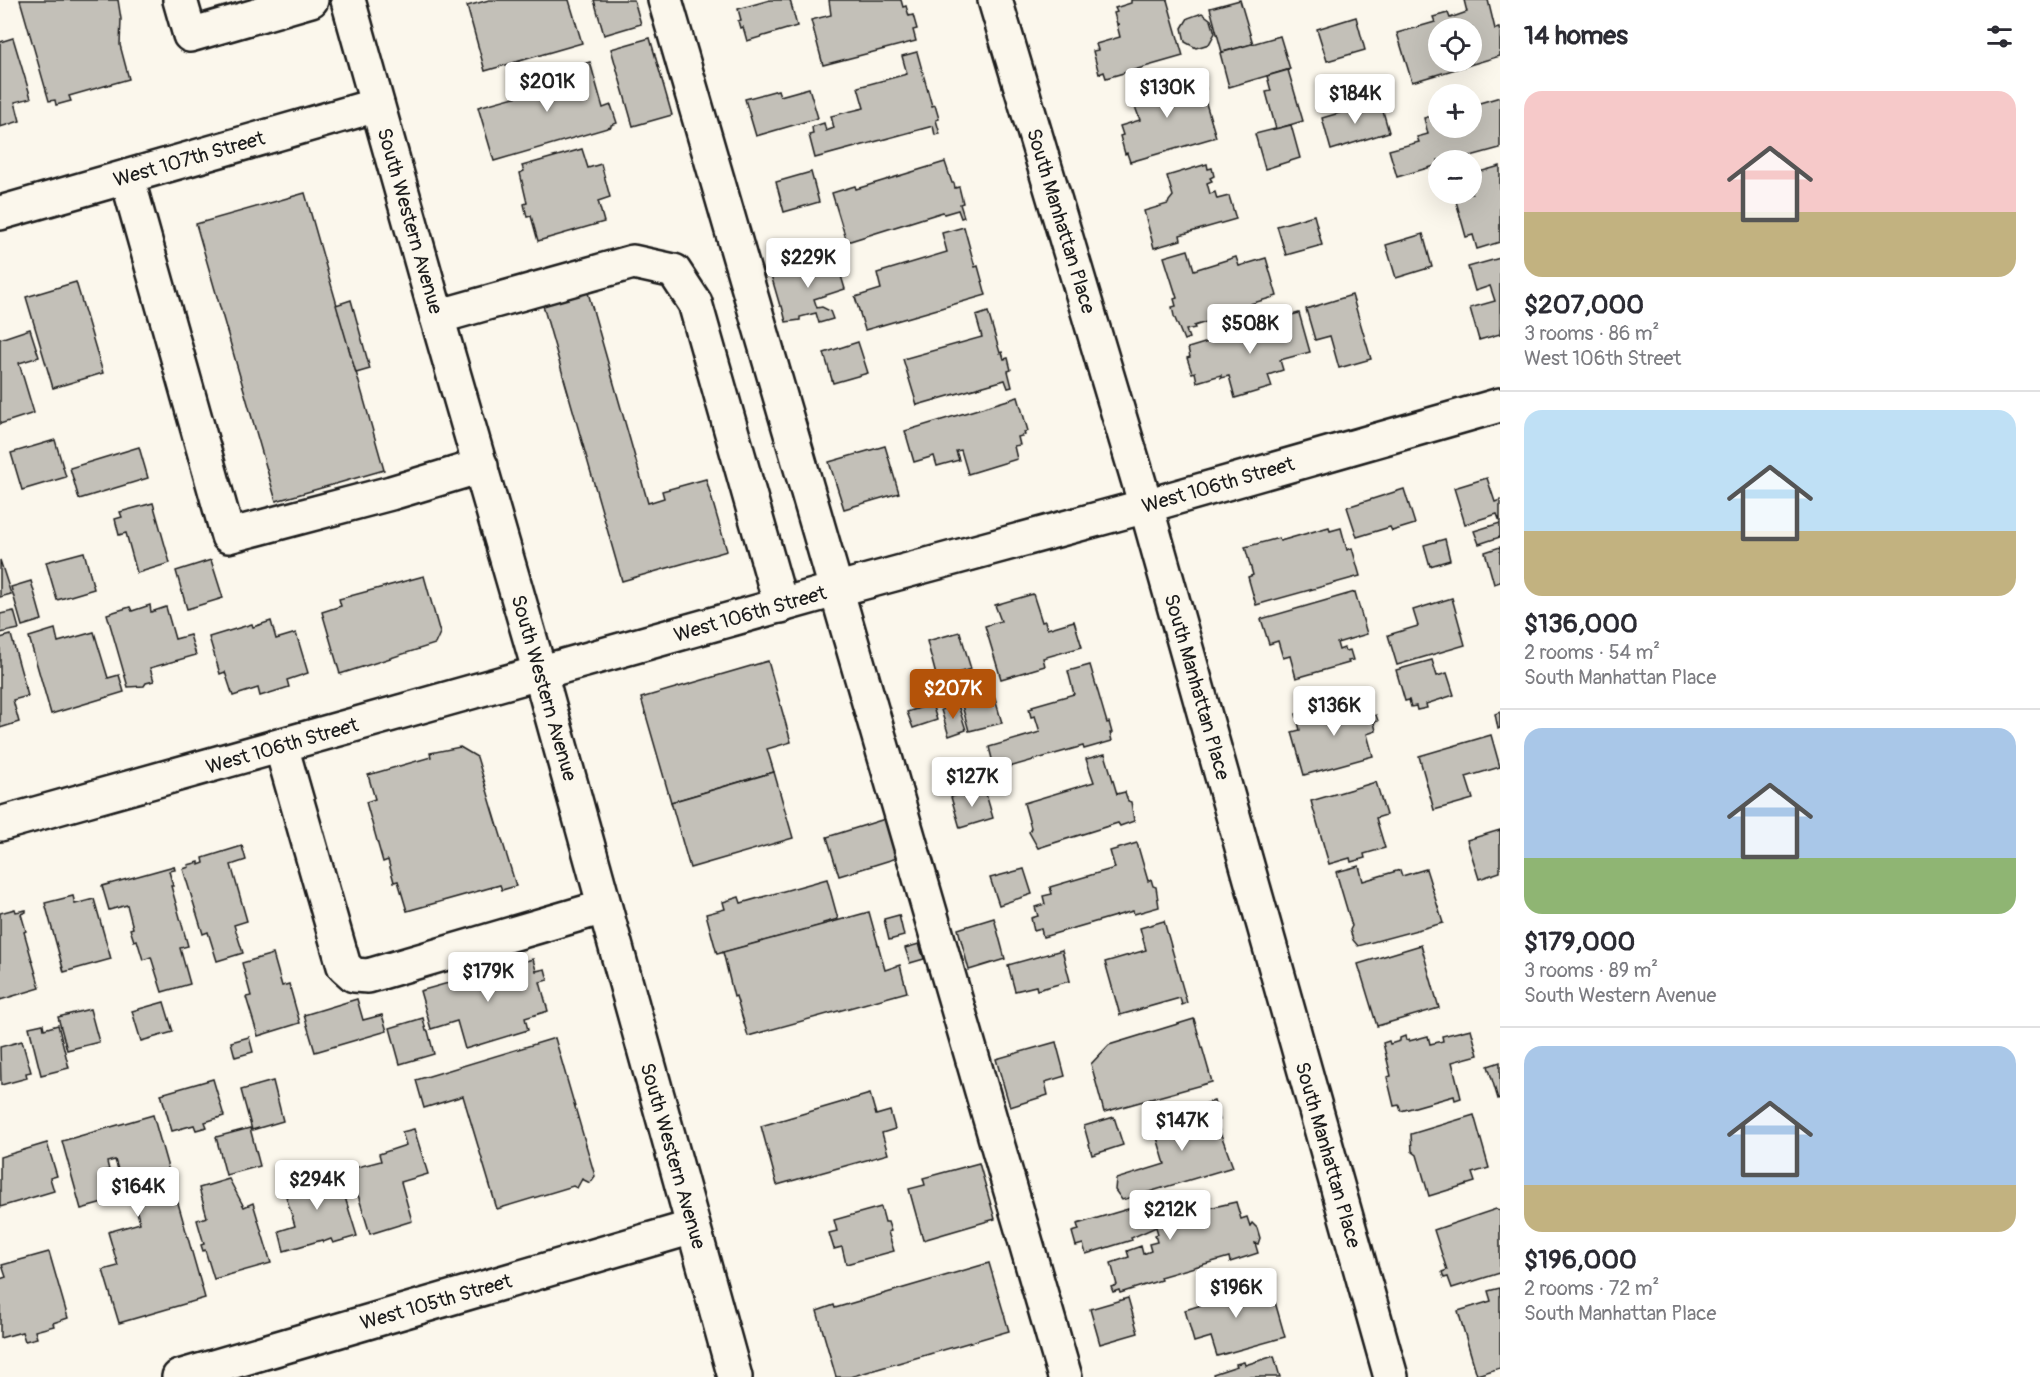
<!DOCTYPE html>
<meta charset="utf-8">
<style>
:root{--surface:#fff;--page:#f7f7f7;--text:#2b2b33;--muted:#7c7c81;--line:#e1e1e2;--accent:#b45309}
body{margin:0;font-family:Pangolin,sans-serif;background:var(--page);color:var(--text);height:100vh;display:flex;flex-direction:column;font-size:22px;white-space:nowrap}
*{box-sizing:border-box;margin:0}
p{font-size:20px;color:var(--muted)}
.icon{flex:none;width:33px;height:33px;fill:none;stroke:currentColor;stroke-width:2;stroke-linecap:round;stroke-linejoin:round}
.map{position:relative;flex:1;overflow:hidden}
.drawer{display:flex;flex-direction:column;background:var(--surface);width:540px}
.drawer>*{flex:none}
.buttons{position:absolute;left:1428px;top:18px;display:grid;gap:12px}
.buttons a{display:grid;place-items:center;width:54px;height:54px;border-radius:50%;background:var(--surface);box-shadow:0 6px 24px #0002;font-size:30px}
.price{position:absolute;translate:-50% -51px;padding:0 14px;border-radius:6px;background:#fff;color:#222;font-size:20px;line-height:39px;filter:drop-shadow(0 2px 3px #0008)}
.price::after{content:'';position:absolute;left:50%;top:36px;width:18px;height:14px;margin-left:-9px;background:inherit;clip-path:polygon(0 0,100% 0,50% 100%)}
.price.selected{background:var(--accent);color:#fff}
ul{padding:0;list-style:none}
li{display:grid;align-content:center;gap:12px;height:318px;padding:0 24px}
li+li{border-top:2px solid var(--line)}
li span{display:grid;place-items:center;height:186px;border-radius:18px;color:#555}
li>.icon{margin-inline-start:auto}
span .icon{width:108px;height:108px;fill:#fffc;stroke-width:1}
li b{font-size:26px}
h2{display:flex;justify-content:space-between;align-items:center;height:72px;padding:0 24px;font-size:26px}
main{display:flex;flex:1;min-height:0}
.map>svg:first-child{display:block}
</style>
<main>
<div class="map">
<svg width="1500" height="1377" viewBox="0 0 1500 1377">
<rect width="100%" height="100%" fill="#fbf7ec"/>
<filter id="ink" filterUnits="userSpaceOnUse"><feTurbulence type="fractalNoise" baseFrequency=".0167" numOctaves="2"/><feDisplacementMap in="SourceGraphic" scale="12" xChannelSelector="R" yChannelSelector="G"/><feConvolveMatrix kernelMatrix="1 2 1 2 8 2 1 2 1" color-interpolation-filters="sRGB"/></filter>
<g filter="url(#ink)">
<!-- building -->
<g fill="#c3c0b8" stroke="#1c1c1c" stroke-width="1.5" fill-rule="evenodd">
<polygon points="20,0 118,0 121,19 120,45 129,79 69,96 71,101 56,105 55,100 49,101"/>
<polygon points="489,0 569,0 582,43 485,71 467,6"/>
<polygon points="594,0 634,0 641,24 604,35"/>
<polygon points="770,0 790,0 797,26 747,41 743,27 740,28 738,21 741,20 738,9"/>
<polygon points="829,0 901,0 903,7 906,6 909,16 913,15 917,29 913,30 916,41 823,65 811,20 831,15"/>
<polygon points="1131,0 1167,0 1183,56 1106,78 1104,72 1099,74 1093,51 1098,50 1096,44 1120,37 1117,25 1119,24 1117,24 1114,13 1117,12 1115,8 1131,3"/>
<polygon points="1240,0 1253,44 1222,52 1210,8"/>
<path d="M 1464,0 L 1488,0 L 1495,29 L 1499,28 L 1500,33 L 1500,56 L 1412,82 L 1397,33 L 1435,22 L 1433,17 L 1448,13 L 1450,18 L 1467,12 ZM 1438,28 L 1472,28 L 1472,62 L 1438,62 Z"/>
<polygon points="1202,13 1211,20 1215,33 1209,44 1196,48 1185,42 1182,28 1188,18"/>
<polygon points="1356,17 1365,50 1327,61 1317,29"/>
<polygon points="1280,36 1290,69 1229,87 1220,53"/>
<polygon points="13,38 31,98 15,102 20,121 0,127 0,42"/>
<polygon points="650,38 672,115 633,126 611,49"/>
<polygon points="917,52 932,106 935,105 939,119 936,120 940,134 935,135 933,126 815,158 809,135 813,134 812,127 824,123 826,131 834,128 831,116 864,108 858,87 907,74 902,56"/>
<polygon points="590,62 603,108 611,105 617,123 611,125 611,127 494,161 478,107 529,93 526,81"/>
<polygon points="1288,70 1303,121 1276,129 1266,92 1271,91 1267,76"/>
<polygon points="1185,77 1186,82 1198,78 1199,83 1204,81 1206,89 1202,90 1216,137 1130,162 1127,153 1125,154 1120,136 1123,135 1120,126 1140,120 1130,93"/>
<polygon points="809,88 818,118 756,136 745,99 778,90 780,96"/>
<polygon points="1500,97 1500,148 1456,160 1438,160 1438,165 1397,177 1389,150 1419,142 1417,137 1428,134 1424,118 1438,114 1438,128 1472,128 1472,99 1474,98 1476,104"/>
<polygon points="1380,101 1389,132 1331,150 1322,118"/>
<polygon points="1291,125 1300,158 1265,169 1255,134"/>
<polygon points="582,149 588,168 601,164 610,197 598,201 604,222 538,241 531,216 527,217 524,204 527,203 520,173 524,171 522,166"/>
<polygon points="945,162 952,183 954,183 955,188 959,187 963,203 960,204 964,217 961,218 958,210 944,214 943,212 847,242 832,193 855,186 856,189"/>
<polygon points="1207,164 1208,169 1212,168 1214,176 1210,178 1212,181 1207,183 1210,194 1215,192 1217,199 1229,196 1236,219 1180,235 1181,240 1154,248 1144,211 1168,204 1169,201 1173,196 1167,176"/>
<polygon points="1500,166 1500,242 1477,249 1473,235 1466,237 1454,194 1472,194 1472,174"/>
<polygon points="811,172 819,202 784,212 776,182"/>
<polygon points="305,193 384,470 276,501 196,224"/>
<polygon points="1314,215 1322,245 1286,255 1277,226"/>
<polygon points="964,227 975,267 978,266 986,295 865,330 855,297 881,289 877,273 947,252 942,233"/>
<polygon points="1423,234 1432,267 1396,278 1386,245"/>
<polygon points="1188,250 1194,270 1236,257 1239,266 1266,258 1277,296 1250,304 1251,308 1194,326 1195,328 1186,330 1189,338 1184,340 1174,316 1172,307 1176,306 1174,299 1177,298 1164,257"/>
<polygon points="835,256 845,289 814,299 817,308 822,307 830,311 833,319 819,323 816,313 800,317 800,320 786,322 782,306 780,306 771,275"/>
<polygon points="1500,258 1500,334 1479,340 1470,308 1495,301 1490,286 1475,291 1468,267"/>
<polygon points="76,282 103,373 53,388 26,297"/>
<polygon points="585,282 648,503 664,498 662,491 706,479 727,551 622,581 540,295"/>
<polygon points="1352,295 1371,359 1339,368 1330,336 1315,340 1306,309"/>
<polygon points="351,300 370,369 356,373 336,305"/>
<polygon points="988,312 1000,353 1002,352 1004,359 1008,358 1011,370 1008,371 1012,387 1008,388 1005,380 917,405 903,359 982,337 976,316"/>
<polygon points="1299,313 1310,352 1280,360 1283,370 1268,375 1272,387 1235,398 1229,376 1221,378 1221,375 1197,382 1195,372 1192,373 1187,358 1190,357 1188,348 1264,325 1263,323"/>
<polygon points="30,329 39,357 19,363 34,413 0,424 0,339"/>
<polygon points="858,342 868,373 833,383 824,353"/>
<polygon points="1018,397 1028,431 1024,432 1025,435 1018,437 1020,445 1014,446 1017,459 968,474 961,450 956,451 959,460 937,466 934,456 914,462 905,431"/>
<polygon points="55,440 66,477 22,490 11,453"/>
<polygon points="885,446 899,493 844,509 829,462"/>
<polygon points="139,447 148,478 79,499 70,468"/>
<polygon points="1487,478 1495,502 1500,500 1500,522 1497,514 1465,524 1454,488"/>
<polygon points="1404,489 1415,524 1392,531 1390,527 1357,537 1347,507"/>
<polygon points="153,503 170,563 137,573 126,533 119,535 115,519 122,517 120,512"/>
<polygon points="1500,523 1500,537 1479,544 1474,531"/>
<polygon points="1329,527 1330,531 1341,528 1347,550 1352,548 1360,576 1256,605 1248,577 1253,575 1245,547 1279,538 1280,541"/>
<polygon points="1445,539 1450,560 1430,566 1424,545"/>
<polygon points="1500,547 1500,582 1494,584 1485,552"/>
<polygon points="84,552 94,589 57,600 46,562"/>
<polygon points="0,560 11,594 0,597"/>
<polygon points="211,560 223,598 187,609 176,571"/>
<polygon points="424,576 440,633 435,644 340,674 322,612 341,606 339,599"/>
<polygon points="31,581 42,620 22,626 11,587"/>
<polygon points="1355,592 1367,634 1337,643 1339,650 1344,648 1345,651 1350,650 1353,660 1348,661 1349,663 1296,678 1290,656 1283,658 1278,641 1269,644 1261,619"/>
<polygon points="1033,594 1042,622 1045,621 1047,629 1074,621 1082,647 1043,658 1045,666 1001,679 985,626 1001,621 995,605"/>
<polygon points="1452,598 1465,645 1397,665 1388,635 1418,626 1413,610"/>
<polygon points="150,605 151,612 166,607 175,639 190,635 196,655 150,668 154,681 146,683 144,686 128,687 107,614 130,607 132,611"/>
<polygon points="14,611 19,629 0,633 0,614"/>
<polygon points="271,621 276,639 296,633 308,673 287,680 289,687 260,696 258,688 233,696 225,672 220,674 209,637 252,624 253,627"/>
<polygon points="55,629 58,642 94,632 108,678 119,675 124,692 51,714 29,637"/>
<polygon points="960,632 971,669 937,679 927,641"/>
<polygon points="11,635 28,696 13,700 19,722 0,728 0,638"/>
<polygon points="1432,660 1437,676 1447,673 1454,695 1426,704 1427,708 1417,710 1416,706 1411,707 1409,700 1405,701 1396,670"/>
<polygon points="768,661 791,742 767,749 774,772 671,802 641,698"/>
<polygon points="1090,665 1107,723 1109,722 1112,733 1110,733 1112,741 1084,749 1083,746 995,771 989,747 1040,732 1035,716 1031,717 1029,709 1033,708 1032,706 1074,694 1068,671"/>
<polygon points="993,692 1002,723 969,731 961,702"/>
<polygon points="1367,701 1371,716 1376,715 1378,721 1374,722 1376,731 1367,734 1373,756 1304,775 1292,732 1300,730 1296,714 1327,705 1329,712"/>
<polygon points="932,704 937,720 913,728 907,712"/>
<polygon points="958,705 966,730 949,736 941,710"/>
<polygon points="1500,712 1500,728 1498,729 1495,714"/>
<polygon points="1491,735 1500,767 1466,777 1473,799 1434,810 1419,756"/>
<polygon points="460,747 477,757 516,886 502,890 500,885 407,911 398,881 394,882 388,860 383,862 366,802 375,799 368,775 431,757 430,753"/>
<polygon points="1105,754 1117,794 1125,792 1128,801 1131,802 1134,821 1120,826 1118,823 1038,848 1029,832 1031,828 1024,803 1094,782 1086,759"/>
<polygon points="774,772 793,838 690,868 671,802"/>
<polygon points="1376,782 1386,815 1376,818 1385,848 1364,854 1365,858 1351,862 1350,858 1329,864 1311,801"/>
<polygon points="984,787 993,818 960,828 951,797"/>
<polygon points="885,819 897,858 839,876 827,837"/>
<polygon points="1500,830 1500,872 1479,879 1467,840"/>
<polygon points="1137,843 1148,881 1151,879 1153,886 1156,887 1159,907 1134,914 1133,911 1043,937 1041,929 1034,931 1031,918 1038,916 1035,907 1045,904 1043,896 1052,894 1050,887 1115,868 1110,851"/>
<polygon points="242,846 246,860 231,865 247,921 234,925 243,953 217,961 208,932 203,934 183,869 189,867 188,865 199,862 199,865 204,863 203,858"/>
<polygon points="174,866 175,870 169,871 173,886 171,886 188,946 180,948 190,984 162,992 151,957 143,960 137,940 134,941 130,929 133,928 127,905 109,910 102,886"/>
<polygon points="1359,866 1363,881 1400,870 1402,876 1426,869 1443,923 1358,946 1353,940 1350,930 1352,926 1336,872"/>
<polygon points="1024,869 1032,894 999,905 990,878"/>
<polygon points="827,879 838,919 823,923 823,925 717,954 706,914 725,909 723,902 739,897 741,903"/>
<polygon points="73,896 75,904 94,899 111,959 64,972 45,903"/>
<polygon points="15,909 16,912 26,910 26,912 21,914 26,931 24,932 40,988 0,1000 0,913"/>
<polygon points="869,912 885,970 900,965 907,992 748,1036 736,996 734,997 723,952"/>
<polygon points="899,915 904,936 889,940 884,919"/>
<polygon points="994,918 1005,959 969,970 958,929"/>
<polygon points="1164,921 1187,1003 1182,1005 1180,998 1120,1015 1105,962 1146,950 1140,928"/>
<polygon points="919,944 924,959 910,963 905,948"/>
<polygon points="1421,945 1439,1008 1377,1026 1358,964"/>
<polygon points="1062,950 1070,981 1037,990 1036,986 1015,991 1008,965"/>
<polygon points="273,954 282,986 289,984 300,1023 258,1036 246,997 251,996 242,963"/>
<polygon points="533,959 536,971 545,969 548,980 540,982 548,1011 525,1018 528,1030 465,1049 457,1021 431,1029 420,991"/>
<polygon points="357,999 363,1020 382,1015 387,1031 315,1052 304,1015"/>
<polygon points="164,1002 173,1032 141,1041 132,1011"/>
<polygon points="90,1009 99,1042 67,1050 58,1017"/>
<polygon points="423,1018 426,1031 428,1031 434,1054 400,1064 390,1028"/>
<polygon points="1194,1019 1212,1082 1104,1112 1091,1064 1109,1045"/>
<polygon points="43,1024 44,1029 58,1025 69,1068 41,1075 29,1027"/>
<polygon points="1471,1029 1478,1055 1452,1062 1461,1098 1455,1100 1454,1096 1401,1111 1399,1105 1394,1106 1387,1077 1391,1076 1383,1043 1389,1041 1390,1044 1400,1041 1400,1038 1405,1036 1406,1040 1409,1039 1409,1041 1428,1036 1430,1044 1443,1041 1442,1036"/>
<polygon points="249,1037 253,1052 235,1057 231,1042"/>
<polygon points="555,1038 595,1176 590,1183 582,1179 577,1188 573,1186 497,1209 463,1096 424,1108 416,1080"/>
<polygon points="22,1041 31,1072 26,1073 27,1078 1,1085 0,1047"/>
<polygon points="1056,1042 1065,1076 1045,1082 1048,1095 1010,1107 996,1059"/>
<polygon points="1500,1062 1500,1098 1498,1099 1488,1066"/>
<polygon points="213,1079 224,1116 205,1122 207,1127 196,1130 194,1125 172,1131 161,1094"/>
<polygon points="273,1081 283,1121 252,1130 241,1090"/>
<polygon points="870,1094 876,1115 890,1111 895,1129 882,1133 888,1154 777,1185 761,1126"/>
<polygon points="1214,1101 1220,1120 1216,1121 1233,1167 1122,1200 1115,1190 1116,1179 1165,1164 1155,1131 1163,1129 1161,1123 1168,1121 1166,1116"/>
<polygon points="153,1115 205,1298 119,1323 103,1270 118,1266 108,1232 140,1223 131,1190 125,1192 115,1160 107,1162 109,1170 106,1170 114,1200 81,1209 62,1141"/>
<polygon points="1474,1115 1489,1168 1472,1173 1475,1182 1429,1196 1417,1155 1412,1151 1411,1134"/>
<polygon points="1114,1117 1123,1145 1092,1155 1084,1126"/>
<polygon points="250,1128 260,1166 226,1175 216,1137"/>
<polygon points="414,1129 428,1174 401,1182 412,1221 370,1234 350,1169 381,1161 379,1154 406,1145 402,1132"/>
<polygon points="47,1143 57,1176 50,1178 54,1191 0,1207 0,1157"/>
<polygon points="979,1163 995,1219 923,1240 909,1189 925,1185 923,1178"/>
<polygon points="335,1165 357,1236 333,1243 331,1239 323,1242 322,1240 284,1251 279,1231 295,1226 281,1180 297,1175 301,1187 317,1182 314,1171"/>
<polygon points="229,1179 244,1207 253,1203 271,1263 214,1279 205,1250 203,1251 201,1245 204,1244 197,1220 207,1217 199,1188"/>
<polygon points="1152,1202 1158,1223 1187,1215 1184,1208 1198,1204 1200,1210 1236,1202 1241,1219 1247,1217 1250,1226 1252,1223 1257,1228 1260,1238 1258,1244 1255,1243 1258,1253 1230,1262 1229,1257 1160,1277 1161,1280 1120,1293 1119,1290 1113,1292 1111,1287 1117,1285 1111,1263 1129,1257 1127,1251 1141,1246 1143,1254 1151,1251 1149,1244 1157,1242 1155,1235 1158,1234 1156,1227 1131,1238 1132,1240 1086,1254 1083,1244 1076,1246 1072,1232 1079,1230 1077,1224"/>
<polygon points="881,1207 885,1222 888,1222 891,1231 888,1232 894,1251 846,1264 842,1247 834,1249 829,1233 837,1231 834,1220"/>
<polygon points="1496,1209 1500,1210 1500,1273 1452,1288 1448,1277 1444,1278 1442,1272 1447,1270 1434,1230"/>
<polygon points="49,1252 68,1318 53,1323 54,1326 35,1331 37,1338 25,1341 22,1332 0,1338 0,1279 6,1277 2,1265"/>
<polygon points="989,1263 1009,1331 850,1377 836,1377 817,1311 834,1305 835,1308"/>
<polygon points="1260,1282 1266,1304 1275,1302 1285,1337 1217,1356 1211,1337 1194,1342 1185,1310 1211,1302 1209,1292 1236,1284 1237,1288"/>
<polygon points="1500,1288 1500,1368 1477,1375 1458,1311 1491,1301 1488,1291"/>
<polygon points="1128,1298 1138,1333 1100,1344 1090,1309"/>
<polygon points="1274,1356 1280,1377 1214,1377 1213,1374 1237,1366 1236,1364 1244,1362 1245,1365"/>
</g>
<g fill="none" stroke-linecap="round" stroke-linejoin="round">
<defs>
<g id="minor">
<polyline points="180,0 190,35 311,0"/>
<polyline points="665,0 1065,1377"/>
<polyline points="995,0 1146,506 1391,1377"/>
<polyline points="127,177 228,536 391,493 481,466"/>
<polyline points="0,213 377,105"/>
<polyline points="437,317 633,262 674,271 695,303 781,606"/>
<polyline points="281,746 344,966 354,975 368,976 604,907"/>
<polyline points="0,824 835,590 1146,506 1500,405"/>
<polyline points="179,1377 693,1227"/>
</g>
<polyline id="major" points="348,0 437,317 540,673 735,1377"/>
</defs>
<!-- minor casing -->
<use href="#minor" stroke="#1c1c1c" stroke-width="38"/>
<!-- major casing -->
<use href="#major" stroke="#1c1c1c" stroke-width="38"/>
<!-- minor -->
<use href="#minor" stroke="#fbf7ec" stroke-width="33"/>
<!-- major -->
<use href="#major" stroke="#fbf7ec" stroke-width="33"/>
</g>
</g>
<g text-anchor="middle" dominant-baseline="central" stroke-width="5" stroke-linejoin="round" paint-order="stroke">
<!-- street labels -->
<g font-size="20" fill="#1c1c1c" stroke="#fbf7ec">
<text transform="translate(189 159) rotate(-16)">West 107th Street</text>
<text transform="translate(410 221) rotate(74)">South Western Avenue</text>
<text transform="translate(1061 221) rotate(73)">South Manhattan Place</text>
<text transform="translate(1218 485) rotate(-16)">West 106th Street</text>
<text transform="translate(750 614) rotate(-16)">West 106th Street</text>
<text transform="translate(1197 687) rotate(74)">South Manhattan Place</text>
<text transform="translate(544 688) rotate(74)">South Western Avenue</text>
<text transform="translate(282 746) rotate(-16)">West 106th Street</text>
<text transform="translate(1328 1155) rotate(74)">South Manhattan Place</text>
<text transform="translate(673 1156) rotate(74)">South Western Avenue</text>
<text transform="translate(436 1302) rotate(-16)">West 105th Street</text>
</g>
</g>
</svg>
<div class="buttons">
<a><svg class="icon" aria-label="locate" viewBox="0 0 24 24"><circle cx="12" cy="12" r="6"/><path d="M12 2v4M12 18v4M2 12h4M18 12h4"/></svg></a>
<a>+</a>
<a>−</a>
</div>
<b class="price" style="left:547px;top:113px">$201K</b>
<b class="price" style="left:1167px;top:119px">$130K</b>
<b class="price" style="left:1355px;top:125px">$184K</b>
<b class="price" style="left:808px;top:289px">$229K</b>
<b class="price" style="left:1250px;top:355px">$508K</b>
<b class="price selected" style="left:953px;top:720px">$207K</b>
<b class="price" style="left:1334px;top:737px">$136K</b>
<b class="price" style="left:972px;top:808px">$127K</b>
<b class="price" style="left:488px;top:1003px">$179K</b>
<b class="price" style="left:1182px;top:1152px">$147K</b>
<b class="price" style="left:317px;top:1211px">$294K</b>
<b class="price" style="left:138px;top:1218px">$164K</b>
<b class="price" style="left:1170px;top:1241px">$212K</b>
<b class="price" style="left:1236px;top:1319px">$196K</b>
</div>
<section class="drawer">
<h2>14 homes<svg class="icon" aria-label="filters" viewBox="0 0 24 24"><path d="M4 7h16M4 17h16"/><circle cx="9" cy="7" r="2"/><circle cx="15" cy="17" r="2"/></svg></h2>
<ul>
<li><span style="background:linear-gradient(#f6c9c9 65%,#c2b280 0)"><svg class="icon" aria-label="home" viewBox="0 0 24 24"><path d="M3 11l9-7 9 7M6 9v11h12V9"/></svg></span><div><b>$207,000</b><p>3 rooms · 86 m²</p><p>West 106th Street</p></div></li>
<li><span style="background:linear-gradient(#bfe0f5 65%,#c2b280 0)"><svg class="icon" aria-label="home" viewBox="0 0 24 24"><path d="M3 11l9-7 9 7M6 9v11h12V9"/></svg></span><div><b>$136,000</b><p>2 rooms · 54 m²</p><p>South Manhattan Place</p></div></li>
<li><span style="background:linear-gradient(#a9c7e8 70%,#8fb573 0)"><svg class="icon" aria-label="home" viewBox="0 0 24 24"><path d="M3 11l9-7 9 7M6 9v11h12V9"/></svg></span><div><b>$179,000</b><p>3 rooms · 89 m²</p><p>South Western Avenue</p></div></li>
<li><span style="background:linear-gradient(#a9c7e8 75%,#c2b280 0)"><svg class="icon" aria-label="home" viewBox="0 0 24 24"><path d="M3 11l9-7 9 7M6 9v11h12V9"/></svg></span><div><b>$196,000</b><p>2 rooms · 72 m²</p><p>South Manhattan Place</p></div></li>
</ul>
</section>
</main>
